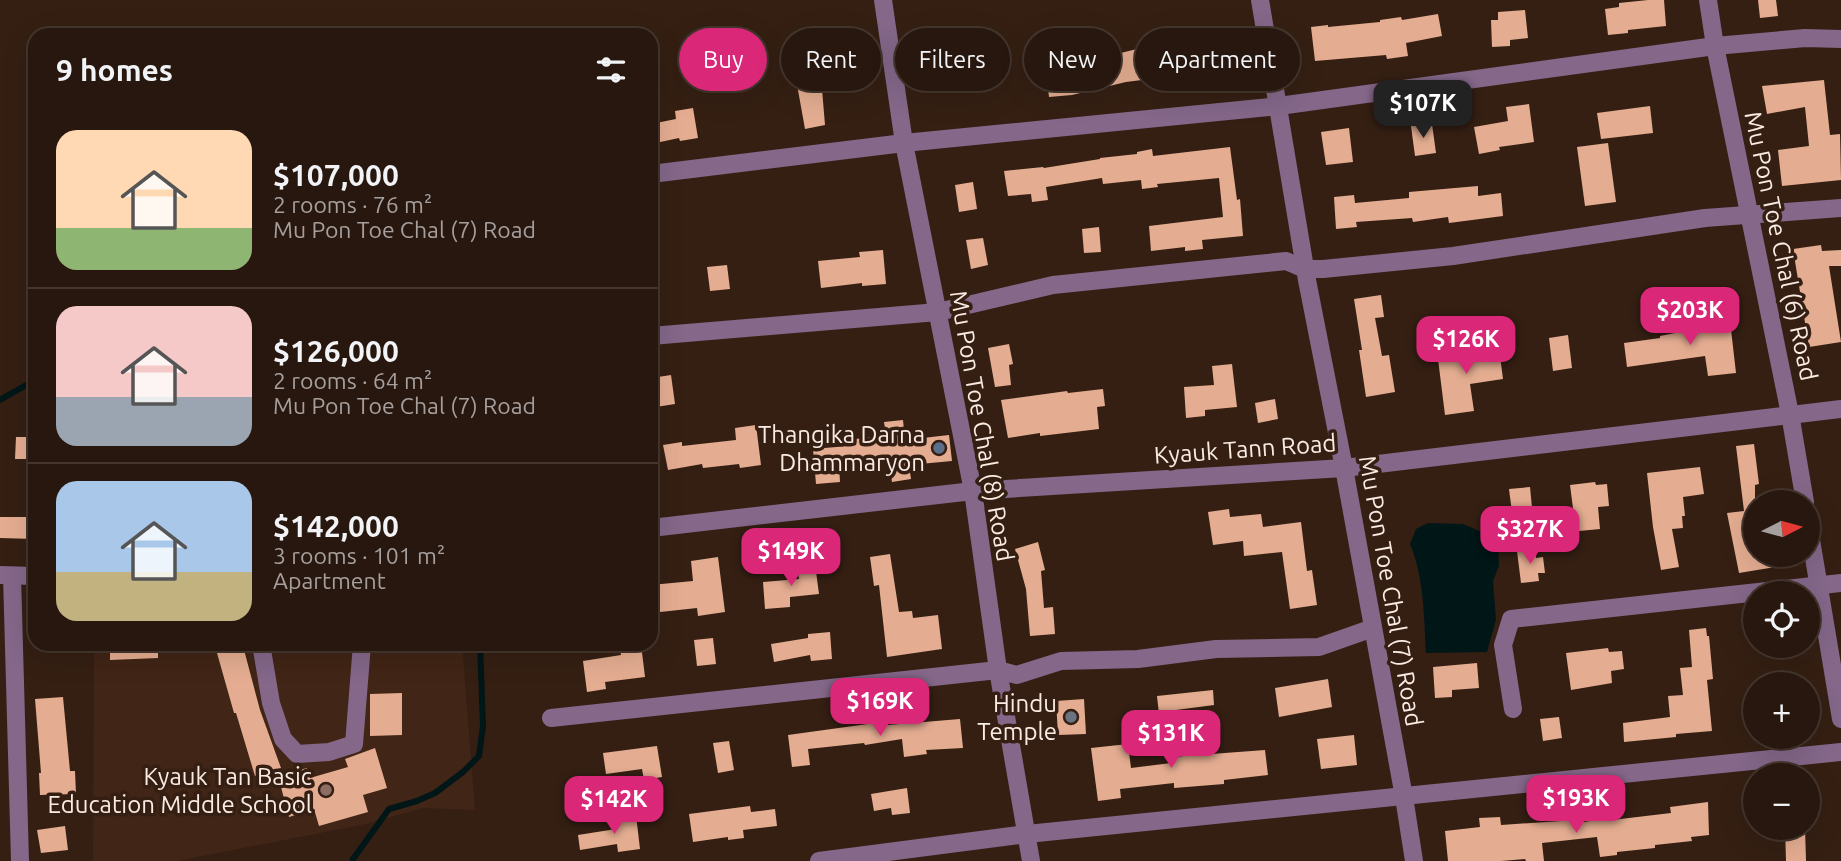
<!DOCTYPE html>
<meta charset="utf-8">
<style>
:root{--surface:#28170e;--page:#34241c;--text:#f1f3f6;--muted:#a59f9e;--line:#44362e;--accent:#db2777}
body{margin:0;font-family:Ubuntu,sans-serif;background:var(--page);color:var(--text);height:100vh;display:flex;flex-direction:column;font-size:26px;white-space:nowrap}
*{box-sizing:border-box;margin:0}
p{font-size:23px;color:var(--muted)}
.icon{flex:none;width:38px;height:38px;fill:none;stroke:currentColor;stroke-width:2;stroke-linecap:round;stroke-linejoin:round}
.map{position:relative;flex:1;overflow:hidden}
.sheet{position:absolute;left:28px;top:28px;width:630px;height:623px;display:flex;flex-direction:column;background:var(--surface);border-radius:21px;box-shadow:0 7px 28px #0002,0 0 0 2px var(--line)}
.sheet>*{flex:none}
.hud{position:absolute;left:679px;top:28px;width:665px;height:63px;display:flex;gap:14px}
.needle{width:46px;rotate:84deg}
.controls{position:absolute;left:1743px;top:490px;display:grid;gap:14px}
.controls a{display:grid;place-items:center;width:77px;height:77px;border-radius:50%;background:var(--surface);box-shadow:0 7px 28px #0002,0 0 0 2px var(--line);font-size:35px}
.price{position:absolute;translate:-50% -60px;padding:0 16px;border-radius:14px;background:var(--accent);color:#fff;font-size:23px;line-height:46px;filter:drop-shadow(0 2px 4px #0008)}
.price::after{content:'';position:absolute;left:50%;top:42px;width:21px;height:16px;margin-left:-10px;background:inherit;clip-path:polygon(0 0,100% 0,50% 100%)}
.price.current{background:#222;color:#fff}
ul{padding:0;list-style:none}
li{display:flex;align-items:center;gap:21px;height:175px;padding:0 28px}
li+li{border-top:2px solid var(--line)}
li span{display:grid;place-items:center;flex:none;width:196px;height:140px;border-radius:21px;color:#555}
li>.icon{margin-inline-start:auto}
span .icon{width:84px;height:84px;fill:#fffc;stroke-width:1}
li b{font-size:30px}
h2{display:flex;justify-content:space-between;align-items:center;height:84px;padding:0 28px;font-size:30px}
.chip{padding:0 24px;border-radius:32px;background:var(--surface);box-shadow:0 7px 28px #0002,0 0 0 2px var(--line);font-size:24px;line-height:63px}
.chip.current{background:var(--accent);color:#fff}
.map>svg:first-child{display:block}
</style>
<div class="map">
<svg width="1841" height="861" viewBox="0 0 1841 861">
<rect width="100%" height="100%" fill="#351f13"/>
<!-- built -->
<polygon fill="#412516" points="94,644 462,644 475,810 423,808 366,824 177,861 93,861"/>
<!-- water -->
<path fill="#011617" d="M 1428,523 L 1463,524 L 1498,539 L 1499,566 L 1493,581 L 1496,620 L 1487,652 L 1426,653 C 1424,617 1424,577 1410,544 L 1416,529 Z"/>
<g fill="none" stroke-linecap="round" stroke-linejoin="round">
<!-- stream -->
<g stroke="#011617" stroke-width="6">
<polyline points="0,400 35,380"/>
<polyline points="353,861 353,859 389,809 417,801 435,793 463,772 479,756 483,726 480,644"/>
</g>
</g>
<!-- building -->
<g fill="#e4ad91">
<polygon points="1648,0 1664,0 1666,26 1628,30 1628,33 1608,35 1605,9 1619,7 1619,3"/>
<polygon points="1758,0 1776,0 1778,16 1760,18"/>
<polygon points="1525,10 1528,38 1510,40 1510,46 1492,47 1491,20 1498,20 1498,12"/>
<polygon points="1438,14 1442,36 1406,43 1408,56 1387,59 1386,55 1315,61 1311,27 1328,25 1328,27 1380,22 1380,20 1401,17 1402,20"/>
<polygon points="1137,49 1138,56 1175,54 1177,74 1142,76 1142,80 1126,82 1072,95 1049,97 1045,63 1070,60 1071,65"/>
<polygon points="815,76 817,89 822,89 825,125 805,129 796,79"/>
<polygon points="1824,80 1830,135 1840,134 1841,180 1782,186 1778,150 1809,146 1805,107 1767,114 1762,86"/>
<polygon points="1529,104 1534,142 1499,147 1500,150 1479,154 1474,127 1508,121 1506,107"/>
<polygon points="1650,106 1653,133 1601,139 1597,113"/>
<polygon points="693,108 698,138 680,141 679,138 651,144 651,124 676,119 675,111"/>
<polygon points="1432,124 1436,153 1415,156 1411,126"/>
<polygon points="1349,128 1353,162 1326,165 1321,132"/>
<polygon points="1608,143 1616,202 1585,206 1577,147"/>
<polygon points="1230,147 1237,200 1240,199 1243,236 1202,240 1203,249 1185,251 1185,247 1151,251 1149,226 1223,217 1219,178 1157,184 1158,187 1142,189 1141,180 1103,184 1102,178 1046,187 1048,200 1032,202 1031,194 1008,196 1004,171 1043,167 1044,168 1100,159 1100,158 1137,154 1137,152 1152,149 1153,156"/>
<polygon points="973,182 977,209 959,212 955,185"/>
<polygon points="1478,186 1478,196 1501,193 1503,216 1449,223 1448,217 1413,222 1412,218 1356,222 1357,227 1336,229 1334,197 1354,195 1355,203 1409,198 1409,192"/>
<polygon points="1099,227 1101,252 1084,253 1082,229"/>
<polygon points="983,238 988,265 971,269 966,240"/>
<polygon points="1821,245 1822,251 1841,250 1841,266 1829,266 1841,342 1809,347 1793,249"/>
<polygon points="883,250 886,284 862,286 862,283 821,288 818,261 860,257 859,252"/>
<polygon points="727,265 730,289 710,291 707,267"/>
<polygon points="1381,295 1384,317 1375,318 1382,356 1389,355 1395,392 1366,397 1359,350 1362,350 1354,299"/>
<polygon points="1729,312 1736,373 1708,376 1705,356 1627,367 1624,343 1660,338 1660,336 1675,333 1709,330 1707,315"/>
<polygon points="1568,335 1572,368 1553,371 1549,338"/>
<polygon points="1009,344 1013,364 1009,365 1011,385 995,387 988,348"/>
<polygon points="1499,348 1503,379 1470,384 1474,411 1445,415 1437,351 1453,349 1453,352 1465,351 1465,353"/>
<polygon points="1232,364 1237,407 1205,410 1205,416 1186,418 1184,387 1214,385 1212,366"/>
<polygon points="671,375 675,404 656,407 651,378"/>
<polygon points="1103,389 1105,406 1097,407 1099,429 1040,436 1040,433 1008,438 1001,400 1067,391 1068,393"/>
<polygon points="1275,399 1278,419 1258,423 1255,403"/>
<polygon points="903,420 905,440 949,435 952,461 909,465 911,479 892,482 888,457 839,464 840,482 816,484 813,449 848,446 848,440 886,435 884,422"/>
<polygon points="756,425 761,465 740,468 739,464 703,468 702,464 668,470 663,445 682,442 682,446 736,440 735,428"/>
<polygon points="16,437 35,437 35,459 15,459"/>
<polygon points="1754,444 1759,484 1755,485 1755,555 1793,555 1794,564 1739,573 1727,513 1744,511 1736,446"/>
<polygon points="1700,467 1704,494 1683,497 1685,516 1682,516 1683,528 1672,529 1679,567 1661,570 1653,527 1647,473"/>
<polygon points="1595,482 1596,485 1607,484 1609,506 1598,507 1600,529 1579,531 1578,516 1574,516 1570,485"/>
<polygon points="1530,487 1533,518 1513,520 1509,489"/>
<polygon points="1229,509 1230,517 1261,514 1263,527 1301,522 1307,571 1312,570 1317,605 1290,609 1282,552 1244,556 1243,541 1213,545 1208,512"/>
<polygon points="0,517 35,517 35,539 0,538"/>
<polygon points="1038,542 1045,570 1041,571 1044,608 1053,607 1055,634 1030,636 1026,589 1015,549"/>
<polygon points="1535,549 1536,558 1543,557 1545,573 1538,573 1539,581 1521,583 1517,551"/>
<polygon points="890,554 899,612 912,611 913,618 938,615 942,649 887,657 879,585 874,586 870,557"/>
<polygon points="718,557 725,612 698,616 697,608 651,613 651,585 693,581 691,561"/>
<polygon points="815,564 819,594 790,597 790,607 765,609 763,582 799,579 797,566"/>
<polygon points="1706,628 1707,636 1709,636 1713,679 1707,680 1712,731 1676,734 1676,737 1624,742 1623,723 1670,717 1668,696 1683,695 1680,668 1692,667 1689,630"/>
<polygon points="830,632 832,659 811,661 810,655 774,662 771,644 808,638 808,634"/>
<polygon points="713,638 716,664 697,666 694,640"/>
<polygon points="110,644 158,644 158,658 110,660"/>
<polygon points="619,644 641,644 645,677 605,682 606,689 587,692 583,661 621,655"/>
<polygon points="243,646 260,710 281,768 255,776 236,713 234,713 217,653"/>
<polygon points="1608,648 1609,652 1622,651 1624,669 1611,671 1612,683 1571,690 1566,653"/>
<polygon points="1477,663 1479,688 1452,690 1452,697 1435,698 1433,667"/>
<polygon points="1328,679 1332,707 1279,717 1275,688"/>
<polygon points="1213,690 1214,705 1176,710 1178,721 1160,723 1157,696"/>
<polygon points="402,693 402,735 370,736 370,694"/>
<polygon points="63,697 70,771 75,771 76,794 40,795 39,773 41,773 35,699"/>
<polygon points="1084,699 1086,734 1058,735 1056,701"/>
<polygon points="1559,717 1562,738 1543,741 1540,719"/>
<polygon points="960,719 963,748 926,750 927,754 904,757 902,739 865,745 864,743 808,749 810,765 792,767 788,735 875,723 876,726"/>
<polygon points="1354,735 1357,765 1321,769 1317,739"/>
<polygon points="729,741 734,770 718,773 713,743"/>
<polygon points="1128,744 1131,768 1171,763 1171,757 1265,750 1268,775 1224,780 1224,784 1174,788 1174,783 1120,789 1121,798 1098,801 1091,748"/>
<polygon points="657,746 662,777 644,780 642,769 606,774 603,753"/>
<polygon points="375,748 387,788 363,795 368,812 319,826 314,809 289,817 278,776 307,768 310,778 348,767 345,759"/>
<polygon points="907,788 910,813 892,815 891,808 874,811 871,794"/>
<polygon points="1708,802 1709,835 1691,837 1692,841 1655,845 1655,848 1617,852 1617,855 1600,857 1597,837 1542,843 1544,861 1526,861 1525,859 1501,861 1448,861 1445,831 1480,827 1479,818 1500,817 1501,825 1576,820 1576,823 1612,818 1612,820 1671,813 1670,807"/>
<polygon points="750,806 751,812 775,809 777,826 743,830 744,838 728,840 728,837 693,842 689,814"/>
<polygon points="636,815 640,849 618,852 617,844 580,850 578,835 616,829 615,818"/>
<polygon points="65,826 68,850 41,853 37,830"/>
<polygon points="1785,828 1805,828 1806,861 1786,861"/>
</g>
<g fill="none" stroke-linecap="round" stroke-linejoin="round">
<!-- minor -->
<g stroke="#846789" stroke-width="18">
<polyline points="883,0 904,143 973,491 998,670 1031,861"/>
<polyline points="1260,0 1307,280 1344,468 1404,797 1414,861"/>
<polyline points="1708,0 1715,46 1790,414 1805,502"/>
<polyline points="651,174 904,143 1279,106 1715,46 1805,38 1841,39"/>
<polyline points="651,336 938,312 1053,285 1286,261 1305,269 1323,269 1453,256 1705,218 1841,208"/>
<polyline points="1808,522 1841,719"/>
<polyline points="651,528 973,491 1344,468 1841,409"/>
<polyline points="0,575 35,576"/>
<polyline points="12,576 20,861"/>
<polyline points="261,644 271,703 283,739 297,754 329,752 354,744 362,644"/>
<polyline points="1513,709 1503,645 1511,619 1841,583"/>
<polyline points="551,718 998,670 1017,675 1061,661 1138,659 1216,649 1319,647 1373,628"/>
<polyline points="819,861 1027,834 1841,752"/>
</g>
</g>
<!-- markers -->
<circle fill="#5c6f8a" stroke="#351f13" stroke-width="2.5" cx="939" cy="448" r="7"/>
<circle fill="#6b7280" stroke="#351f13" stroke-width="2.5" cx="1071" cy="717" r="7"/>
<circle fill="#8d6e63" stroke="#351f13" stroke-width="2.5" cx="326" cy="790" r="7"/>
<g text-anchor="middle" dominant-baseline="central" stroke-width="7" stroke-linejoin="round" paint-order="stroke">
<!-- street labels -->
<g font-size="24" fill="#faebe3" stroke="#351f13">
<text transform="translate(1781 246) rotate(78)">Mu Pon Toe Chal (6) Road</text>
<text transform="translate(982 426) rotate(80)">Mu Pon Toe Chal (8) Road</text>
<text transform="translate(1245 449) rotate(-4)">Kyauk Tann Road</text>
<text transform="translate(1391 591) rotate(80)">Mu Pon Toe Chal (7) Road</text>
</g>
<!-- poi labels -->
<g font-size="24" fill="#faebe3" stroke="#351f13" text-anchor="end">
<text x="925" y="434">Thangika Darna<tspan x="925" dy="28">Dhammaryon</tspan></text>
<text x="1057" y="703">Hindu<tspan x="1057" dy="28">Temple</tspan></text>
<text x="312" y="776">Kyauk Tan Basic<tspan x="312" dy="28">Education Middle School</tspan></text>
</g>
</g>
</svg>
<div class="controls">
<a><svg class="needle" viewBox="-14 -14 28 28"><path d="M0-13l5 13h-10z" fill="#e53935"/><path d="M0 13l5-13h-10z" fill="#a59f9e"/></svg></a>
<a><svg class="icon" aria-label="locate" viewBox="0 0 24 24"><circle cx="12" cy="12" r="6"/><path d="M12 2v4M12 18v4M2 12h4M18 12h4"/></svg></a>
<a>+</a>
<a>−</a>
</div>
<b class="price current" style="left:1423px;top:140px">$107K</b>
<b class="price" style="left:1690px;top:347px">$203K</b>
<b class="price" style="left:1466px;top:376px">$126K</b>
<b class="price" style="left:1530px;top:566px">$327K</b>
<b class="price" style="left:791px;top:588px">$149K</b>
<b class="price" style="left:880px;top:738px">$169K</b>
<b class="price" style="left:1171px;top:770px">$131K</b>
<b class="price" style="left:1576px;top:835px">$193K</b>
<b class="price" style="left:614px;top:836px">$142K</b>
<div class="hud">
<a class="chip current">Buy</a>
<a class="chip">Rent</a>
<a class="chip">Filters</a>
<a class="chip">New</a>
<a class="chip">Apartment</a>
</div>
<section class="sheet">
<h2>9 homes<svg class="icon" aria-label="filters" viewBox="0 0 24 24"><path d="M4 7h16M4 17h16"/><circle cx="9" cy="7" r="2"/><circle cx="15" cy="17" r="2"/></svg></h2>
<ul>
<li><span style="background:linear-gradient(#ffd9b3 70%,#8fb573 0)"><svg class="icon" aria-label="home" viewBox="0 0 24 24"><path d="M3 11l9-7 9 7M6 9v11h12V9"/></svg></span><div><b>$107,000</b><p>2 rooms · 76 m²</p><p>Mu Pon Toe Chal (7) Road</p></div></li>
<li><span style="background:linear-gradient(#f6c9c9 65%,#9aa5b1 0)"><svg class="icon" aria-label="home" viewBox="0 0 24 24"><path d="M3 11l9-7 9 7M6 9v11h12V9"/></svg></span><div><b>$126,000</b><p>2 rooms · 64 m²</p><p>Mu Pon Toe Chal (7) Road</p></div></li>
<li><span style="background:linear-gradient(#a9c7e8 65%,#c2b280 0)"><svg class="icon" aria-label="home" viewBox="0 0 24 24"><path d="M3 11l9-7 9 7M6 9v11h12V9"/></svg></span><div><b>$142,000</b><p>3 rooms · 101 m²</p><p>Apartment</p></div></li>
</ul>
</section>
</div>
